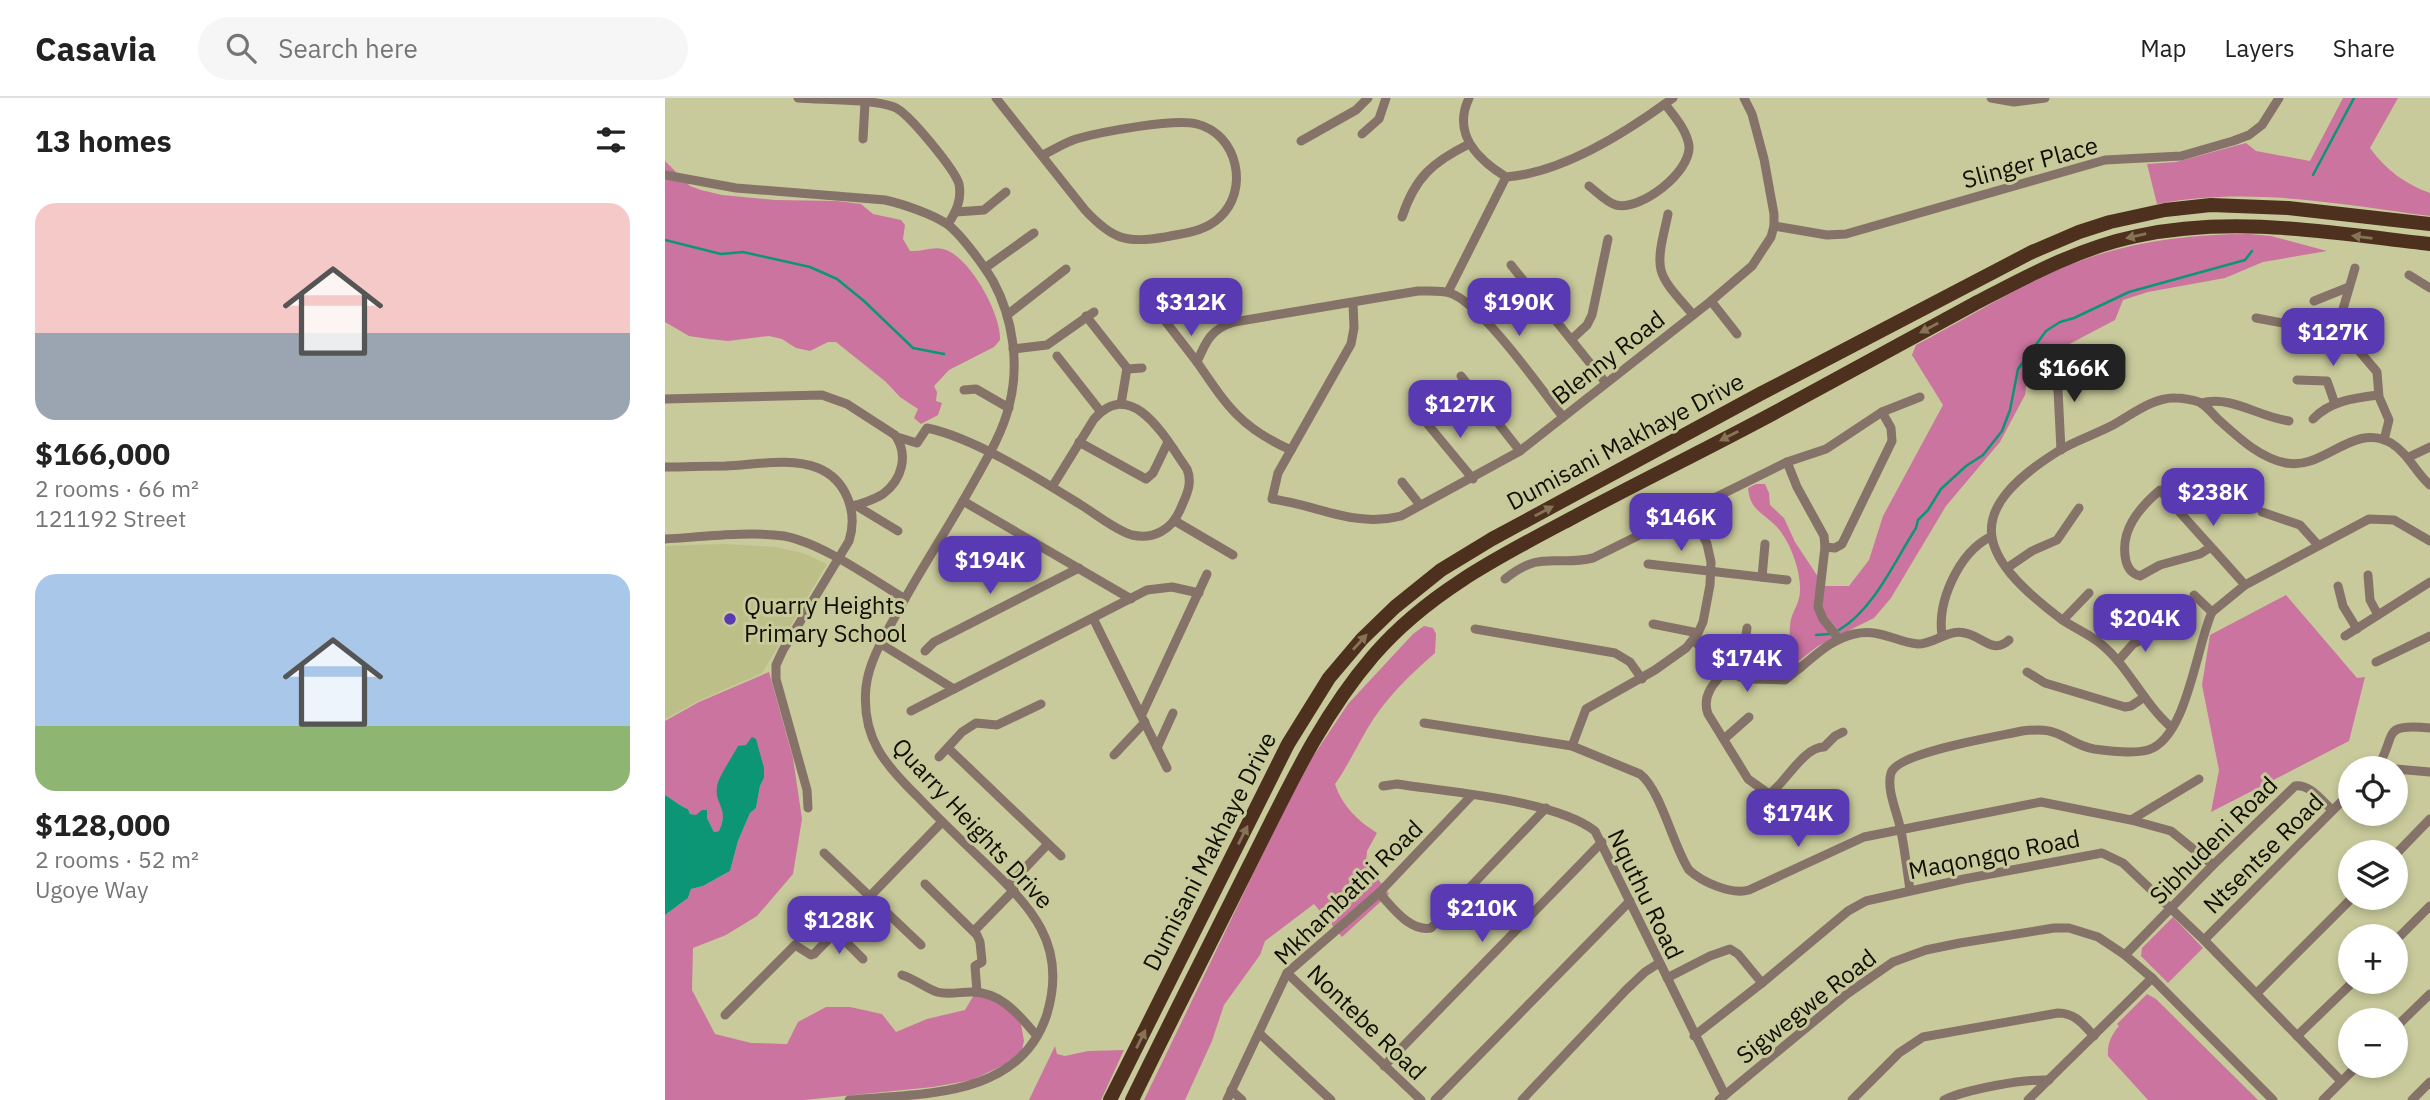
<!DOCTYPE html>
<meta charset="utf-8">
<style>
:root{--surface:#fff;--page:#f6f6f6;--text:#222;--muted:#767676;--line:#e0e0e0;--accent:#5a3ab2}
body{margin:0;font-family:"IBM Plex Sans",sans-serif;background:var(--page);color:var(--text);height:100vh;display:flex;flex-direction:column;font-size:26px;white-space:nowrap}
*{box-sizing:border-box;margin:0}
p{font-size:23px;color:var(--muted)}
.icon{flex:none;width:38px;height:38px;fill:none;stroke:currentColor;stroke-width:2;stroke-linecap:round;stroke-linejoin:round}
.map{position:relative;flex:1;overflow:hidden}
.details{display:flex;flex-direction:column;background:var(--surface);width:665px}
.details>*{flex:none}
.buttons{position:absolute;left:1673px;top:658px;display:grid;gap:14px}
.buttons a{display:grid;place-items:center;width:70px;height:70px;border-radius:50%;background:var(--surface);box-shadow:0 4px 10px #0003;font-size:35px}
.price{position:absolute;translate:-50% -60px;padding:0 16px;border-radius:14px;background:var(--accent);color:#fff;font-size:23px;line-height:46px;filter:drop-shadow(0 2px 4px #0008)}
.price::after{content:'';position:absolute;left:50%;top:42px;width:21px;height:16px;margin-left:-10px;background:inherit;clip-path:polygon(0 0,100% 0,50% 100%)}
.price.active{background:#222;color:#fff}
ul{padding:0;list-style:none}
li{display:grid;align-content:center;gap:14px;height:371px;padding:0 35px}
li span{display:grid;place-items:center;height:217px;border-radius:21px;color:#555}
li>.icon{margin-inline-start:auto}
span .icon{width:126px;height:126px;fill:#fffc;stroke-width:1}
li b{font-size:30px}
h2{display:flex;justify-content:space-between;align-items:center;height:84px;padding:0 35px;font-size:30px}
header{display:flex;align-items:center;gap:42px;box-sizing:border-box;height:98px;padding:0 35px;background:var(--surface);border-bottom:2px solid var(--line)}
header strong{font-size:33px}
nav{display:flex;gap:38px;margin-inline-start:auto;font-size:24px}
.search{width:490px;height:63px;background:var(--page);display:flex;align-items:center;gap:18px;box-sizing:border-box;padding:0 24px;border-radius:38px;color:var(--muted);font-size:26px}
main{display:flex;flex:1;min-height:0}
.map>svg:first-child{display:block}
</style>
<header>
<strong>Casavia</strong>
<div class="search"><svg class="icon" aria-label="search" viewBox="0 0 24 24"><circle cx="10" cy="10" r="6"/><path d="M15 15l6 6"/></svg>Search here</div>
<nav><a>Map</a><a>Layers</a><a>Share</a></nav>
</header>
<main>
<section class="details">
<h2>13 homes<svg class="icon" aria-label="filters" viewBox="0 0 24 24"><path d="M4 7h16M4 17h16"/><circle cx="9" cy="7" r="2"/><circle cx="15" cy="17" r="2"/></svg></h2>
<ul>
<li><span style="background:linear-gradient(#f6c9c9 60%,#9aa5b1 0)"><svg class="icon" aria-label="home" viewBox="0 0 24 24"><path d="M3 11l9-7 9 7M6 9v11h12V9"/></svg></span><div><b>$166,000</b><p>2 rooms · 66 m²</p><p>121192 Street</p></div></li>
<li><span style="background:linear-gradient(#a9c7e8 70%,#8fb573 0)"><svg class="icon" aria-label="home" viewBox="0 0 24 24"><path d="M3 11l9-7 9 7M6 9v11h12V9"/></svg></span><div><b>$128,000</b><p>2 rooms · 52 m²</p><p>Ugoye Way</p></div></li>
</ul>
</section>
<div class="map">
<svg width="1765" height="1002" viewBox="0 0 1765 1002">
<rect width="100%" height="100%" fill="#c8ca9b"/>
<!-- built -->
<polygon fill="#bdbf88" points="57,446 111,449 138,455 162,466 97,575 33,603 0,621 0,448"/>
<!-- green -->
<g fill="#cb749f">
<path d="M 1678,0 L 1733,0 L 1705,50 C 1721,72 1740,86 1765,95 L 1765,118 C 1673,106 1584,88 1492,106 L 1482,66 L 1511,64 L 1581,45 L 1591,53 L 1645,63 Z"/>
<path d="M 0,63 L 25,88 L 36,92 L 57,97 L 110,102 L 172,103 L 196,106 L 208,116 L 236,122 L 240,127 L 238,141 L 245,153 C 256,154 268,148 278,151 C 304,157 337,217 335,242 L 329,249 L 284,272 L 269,288 L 272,294 L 271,303 L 277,305 L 273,317 L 256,326 L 249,320 L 253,311 L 235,299 L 221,284 L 171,244 L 163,244 L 145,253 L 131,250 L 117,241 L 104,238 L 63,243 L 44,241 L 24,238 L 0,224 Z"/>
<path d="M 1584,136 L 1606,138 L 1662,153 L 1598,164 L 1560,180 L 1483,194 L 1458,202 L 1450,222 L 1374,262 L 1363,271 L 1360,297 L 1335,344 L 1281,408 L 1226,500 L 1209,520 L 1153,548 L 1126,569 L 1121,571 L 1119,566 C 1130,549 1121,535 1127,518 C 1130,510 1135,502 1135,493 C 1136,473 1125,442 1111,428 C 1097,414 1085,412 1083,390 L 1091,386 L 1100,386 L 1104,395 L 1105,407 L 1119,420 L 1130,444 L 1159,488 L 1184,488 L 1204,462 L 1218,418 L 1278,307 L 1247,257 L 1251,247 C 1302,220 1352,189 1404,167 C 1461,144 1523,136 1584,136 Z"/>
<polygon points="1621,497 1692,580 1700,579 1684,643 1546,714 1554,672 1537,587 1545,537"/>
<path d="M 759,528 L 768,530 L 771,536 L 770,555 C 747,575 727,594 709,620 C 695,641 685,665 670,686 C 677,708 693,723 712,735 L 702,753 L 701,765 L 724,796 L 677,839 L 649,806 L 600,843 L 595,857 L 559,907 L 547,943 L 520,1002 L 479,1002 L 619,712 L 649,657 L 683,606 L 748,536 Z"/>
<path d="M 104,574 L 128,660 L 137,721 L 128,776 L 92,818 L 61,837 L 28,850 L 27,892 L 50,936 L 86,945 L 122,946 L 133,924 L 161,909 L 185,909 L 217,916 L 231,934 L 262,921 L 300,912 L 309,897 L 335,903 L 356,926 L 359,943 L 357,952 L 341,966 L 307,982 L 268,989 L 139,1002 L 0,1002 L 0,817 L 23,800 L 26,791 L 38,788 L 65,773 L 73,743 L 85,715 L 91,710 L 95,688 L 99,680 L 99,670 L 54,703 C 60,713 59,722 54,733 L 49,734 L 42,720 L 25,716 L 23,711 C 14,708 9,702 0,697 L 0,623 L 34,604 Z"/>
<polygon points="1508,819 1538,850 1503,885 1476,858 1477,850"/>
<path d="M 1482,896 L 1491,901 L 1593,1002 L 1483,1002 L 1443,958 C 1442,947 1446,937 1454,928 L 1452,926 Z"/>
<polygon points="390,948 392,956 400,958 423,953 459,952 436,1002 364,1002"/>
</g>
<!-- water -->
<path fill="#0c9675" d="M 87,639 L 91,641 L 99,670 L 99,680 L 95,688 L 91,710 L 85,715 L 73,743 L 65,773 L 38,788 L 26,791 L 23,800 L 0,817 L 0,697 C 9,702 14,708 23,711 L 25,716 L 31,717 L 37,712 L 42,712 L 42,720 L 49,734 L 54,733 C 65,709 49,707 52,689 C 53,679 68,658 73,648 L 81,647 Z"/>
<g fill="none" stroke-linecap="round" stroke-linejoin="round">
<!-- stream -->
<g stroke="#0c9675" stroke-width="2.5">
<polyline points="1648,77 1689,0"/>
<polyline points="0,142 56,156 78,154 145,169 172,181 199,203 248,250 279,256"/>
<path d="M 1174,532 C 1209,511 1229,464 1251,430 L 1253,422 L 1263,412 L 1276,391 L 1301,368 L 1318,357 L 1337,333 L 1345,312 L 1353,271 L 1381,233 L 1395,224 L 1409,220 L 1464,194 L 1580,162 L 1587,153"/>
<polyline points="1151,537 1164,536"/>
</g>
<!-- minor -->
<g stroke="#857269" stroke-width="9">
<path d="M 133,0 C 157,2 209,1 229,9 C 243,14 290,72 294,86 C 297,102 291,114 283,126"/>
<path d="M 331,0 L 420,112 C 447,141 461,146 500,139 C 519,135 539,134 554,120 C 585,93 573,36 532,26 C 510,20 435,34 411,41 C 399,45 388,52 378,57"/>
<path d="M 804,0 C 787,36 812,61 841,79 C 898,75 962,34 1008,0"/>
<polyline points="1326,0 1349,4 1380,0"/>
<polyline points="697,36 714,21 721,0"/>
<polyline points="198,41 200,5"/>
<polyline points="636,43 691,12 703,0"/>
<path d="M 0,77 L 71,90 L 220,102 C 238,106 267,116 282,126 C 296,136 319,168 328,183 C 348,220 355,267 344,308 C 338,333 324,357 311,380 C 286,426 256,470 231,517 C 219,539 204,563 201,589 C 196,640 220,667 254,700 C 275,722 297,743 319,764 C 366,809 403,846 382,916 C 355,1001 256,995 184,1002"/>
<path d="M 924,88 C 932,94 941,104 951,107 C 976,113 1026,74 1024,48 C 1022,32 1009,18 1000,6"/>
<polyline points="291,114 319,112 341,94"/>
<path d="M 1003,116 C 1000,132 992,156 996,172 C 1000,188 1018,204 1028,217"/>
<path d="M 737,119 C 750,79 768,64 804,46"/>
<polyline points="1109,128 1162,137 1181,136 1440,62 1516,58 1568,43 1584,37 1597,27 1614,0"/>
<polyline points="846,167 941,285"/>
<polyline points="320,170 369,135"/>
<polyline points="1690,170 1673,228 1712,274 1714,299 1724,322 1719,342"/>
<polyline points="1744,177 1765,190"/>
<polyline points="783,194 841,79"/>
<polyline points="1046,203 1072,236"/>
<polyline points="1649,203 1684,189"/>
<path d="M 688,205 L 689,230 L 686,246 L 613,375 L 607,401 C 653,407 689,430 736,418 L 855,353 L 1046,203 L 1087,168 L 1106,139 L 1109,128 L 1109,116 L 1099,61 L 1087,16 L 1079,0"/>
<polyline points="494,215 532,264"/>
<polyline points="342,217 401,171"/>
<polyline points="421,218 462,270 456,306"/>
<polyline points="1591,220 1655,232 1674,230"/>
<polyline points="907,241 922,227 927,217 943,141"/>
<polyline points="348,251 382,247 429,214"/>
<polyline points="392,258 436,314"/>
<polyline points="462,271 477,270"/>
<polyline points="1383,273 1393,292 1396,352"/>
<polyline points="796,278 855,353"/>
<polyline points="1632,282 1662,283 1670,306"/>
<polyline points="299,292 311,291 344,310"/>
<path d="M 0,301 L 157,297 L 182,306 L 230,337 C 244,357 237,382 218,396 C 209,402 197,405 187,409"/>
<path d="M 1536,305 C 1567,297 1593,319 1624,323"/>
<path d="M 1648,321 C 1665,303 1689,300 1713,297"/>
<polyline points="760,323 808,381"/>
<path d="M 232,339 L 252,345 L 262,330 C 310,340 374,381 416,407 C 431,416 450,432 467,437 C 489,442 507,431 515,412 C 521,398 528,386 522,371 C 502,343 468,277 429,321 L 387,389"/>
<polyline points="414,344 481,381 488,375 503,344"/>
<path d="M 626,352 C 576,330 562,308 532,264 C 541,243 546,231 569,224 L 753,193 C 763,193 776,192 785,195 C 816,205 876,291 898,319"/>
<polyline points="1744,359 1765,349"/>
<polyline points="1122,364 1132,389 1159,438 1160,449 1153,509 1158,521 1173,540"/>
<path d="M 0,369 C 20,369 40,368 60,368 C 89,367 126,359 153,370 C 182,382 193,415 184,443 L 118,552 L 111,567 L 111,581 L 142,692 L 143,710"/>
<polyline points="737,384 755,407"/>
<polyline points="298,403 466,501"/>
<polyline points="190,407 233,433"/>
<polyline points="1597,414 1635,427 1653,447"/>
<polyline points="510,423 568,457"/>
<path d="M 0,441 C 36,439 84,433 119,438 C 157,445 207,481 240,501"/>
<polyline points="273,447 303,467 314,466"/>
<polyline points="1160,449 1170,450 1177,446 1227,343 1226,330 1217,314"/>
<path d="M 1546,449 L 1535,456 L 1495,467 L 1475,478 C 1467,476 1463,471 1461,463 C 1454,433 1474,410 1495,392 C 1523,424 1552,455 1580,487"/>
<polyline points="983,466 1122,482"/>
<polyline points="1342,470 1367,453 1392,442 1414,410"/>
<polyline points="1703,477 1705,502 1713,517"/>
<polyline points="1097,479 1100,446"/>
<path d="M 840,481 C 877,451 890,469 928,460 L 1122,364 L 1161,351 L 1217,314 L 1255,299"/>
<polyline points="1673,488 1678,508 1692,531"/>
<polyline points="1529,497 1547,514 1580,487 1704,421 1729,422 1765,443"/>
<polyline points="428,520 502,670"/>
<polyline points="1398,522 1424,495"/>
<polyline points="988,526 1033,535"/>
<path d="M 1082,530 C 1081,537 1080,546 1077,553 C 1066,572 1033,589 1043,616 L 1083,681 L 1104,696 C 1121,685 1138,649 1159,649 L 1170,638 L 1178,634"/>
<polyline points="810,531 950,555 965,564 977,581"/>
<path d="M 1277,537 C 1272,503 1294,455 1325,439"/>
<polyline points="1680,538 1765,484"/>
<polyline points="1029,543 1061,572 1075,579 1084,581 1120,582 1137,568"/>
<polyline points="216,546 289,591"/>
<polyline points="260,553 269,544 414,470"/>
<polyline points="1453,563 1468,546 1495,533"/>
<polyline points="1711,564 1765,538"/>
<path d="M 1135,570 C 1152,556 1167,541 1189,536 C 1216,530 1229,544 1253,546 C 1270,546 1282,531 1300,535 C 1317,538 1328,557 1344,542"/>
<polyline points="1362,574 1380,585 1460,609 1466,608 1478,600"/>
<polyline points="246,613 482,492 507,489 534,495"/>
<polyline points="477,616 542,476"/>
<path d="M 759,625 L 907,648 L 975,676 C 996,692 1008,748 1024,772 C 1037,784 1066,797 1084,792 L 1199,739 L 1376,704 L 1466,722 L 1506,733 L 1548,767"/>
<path d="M 1507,630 C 1478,605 1464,569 1436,546 C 1424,536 1409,530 1396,521 C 1310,456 1297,413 1395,352 C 1412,342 1431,336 1448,327 C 1466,317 1489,299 1510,300 C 1517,300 1530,302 1536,305 C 1543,309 1549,318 1555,323 C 1574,340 1595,360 1621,365 C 1658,373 1689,323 1726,345 C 1744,356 1750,374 1765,387"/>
<polyline points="1059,641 1084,619"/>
<polyline points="907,648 921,611 990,572 1021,550 1033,535 1038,524 1045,487 1046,464 1042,446 1026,412"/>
<polyline points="283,650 396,758"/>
<polyline points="492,650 508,615"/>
<polyline points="449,657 480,624"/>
<polyline points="274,659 297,634 311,625 332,627 376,606"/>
<path d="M 1712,670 C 1733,637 1714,625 1765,630"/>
<polyline points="1731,671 1765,674"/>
<path d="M 718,688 L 732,686 C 783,694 891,702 930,733 L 1060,997"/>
<polyline points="1466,722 1534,681"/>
<polyline points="159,755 256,847"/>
<polyline points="1731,756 1765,721"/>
<polyline points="260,786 312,837 315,844 317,864 310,868 312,894"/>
<polyline points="344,787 383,746"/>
<path d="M 1245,792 C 1242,772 1240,753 1236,733 C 1233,716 1221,692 1226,675 C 1232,654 1335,638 1357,633 C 1366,632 1376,631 1384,633 C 1400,636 1410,648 1429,651 C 1445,653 1467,656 1483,652 C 1522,640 1531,549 1547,514"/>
<path d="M 714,795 C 727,808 744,834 766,830 L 881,710"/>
<polyline points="145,808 198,861"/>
<polyline points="309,833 349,792"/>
<polyline points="1539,842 1685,695"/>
<polyline points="1731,842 1765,808"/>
<path d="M 1460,857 L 1548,767 L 1630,688 C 1645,686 1657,703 1667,712"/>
<polyline points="622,875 756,1002"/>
<path d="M 237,877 C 250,881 260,890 272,894 C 282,897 295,894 305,894 C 336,893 354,917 372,938"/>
<polyline points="1002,880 1045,858 1065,851 1073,856 1097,885"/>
<polyline points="1592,895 1687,800"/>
<polyline points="60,917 130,847 146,857 149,856 277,724"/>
<polyline points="1731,929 1765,896"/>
<polyline points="594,935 666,1002"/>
<polyline points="1029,938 1097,885 1183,813 1201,803 1299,781 1437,755 1458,765 1539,842 1676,983"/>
<polyline points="1632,938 1688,884"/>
<polyline points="719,968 937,744"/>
<polyline points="566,992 577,1002"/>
<polyline points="562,1002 622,875 714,795 807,697"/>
<polyline points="770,1002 965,803"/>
<polyline points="857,1002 961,892 980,874 994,865"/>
<polyline points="1054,1002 1182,896 1228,864 1261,852 1295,845 1389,830 1404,830 1433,839 1460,857 1487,880 1608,1002"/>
<path d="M 1187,1002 L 1234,955 L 1258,939 L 1393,915 C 1410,915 1418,926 1429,938"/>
<path d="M 1279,1002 C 1302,991 1358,981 1384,982"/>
<polyline points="1363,1002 1487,880"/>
<polyline points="1658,1002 1692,968"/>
<polyline points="1747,1002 1765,984"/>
</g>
<!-- primary -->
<g stroke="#4e301e" stroke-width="14">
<polyline points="445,1002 623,646 664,580 697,541 730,509 776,472 827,441 1095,296 1367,154 1414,134 1445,124 1500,112 1546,107 1623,110 1765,126"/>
<path d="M 467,1002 C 505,924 545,846 584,768 C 621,695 654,621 708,558 C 762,495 835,458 907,420 C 974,384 1042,351 1109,315 C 1176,279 1242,242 1309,206 C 1361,179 1413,150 1472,138 C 1570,117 1667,135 1765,146"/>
</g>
</g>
<!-- one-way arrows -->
<defs><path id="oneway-solid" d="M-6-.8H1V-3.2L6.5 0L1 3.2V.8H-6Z" transform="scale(1.75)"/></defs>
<g fill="#857556">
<use href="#oneway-solid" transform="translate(1471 138) rotate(167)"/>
<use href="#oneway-solid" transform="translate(1697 139) rotate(-173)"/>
<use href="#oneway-solid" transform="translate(1264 230) rotate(152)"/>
<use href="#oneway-solid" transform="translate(1064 338) rotate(153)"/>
<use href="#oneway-solid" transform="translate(879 413) rotate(-28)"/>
<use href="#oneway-solid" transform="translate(695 544) rotate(-48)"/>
<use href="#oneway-solid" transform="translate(578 737) rotate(-63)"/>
<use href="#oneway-solid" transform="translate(476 941) rotate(-64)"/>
</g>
<!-- markers -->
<circle fill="#5a3ab2" stroke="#c8ca9b" stroke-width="2.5" cx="65" cy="521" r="7"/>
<g text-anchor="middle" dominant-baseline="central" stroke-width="6" stroke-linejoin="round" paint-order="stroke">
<!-- street labels -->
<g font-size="24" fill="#101002" stroke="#c8ca9b">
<text transform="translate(1365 64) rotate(-15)">Slinger Place</text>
<text transform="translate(943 259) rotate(-38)">Blenny Road</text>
<text transform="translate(960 343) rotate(-28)">Dumisani Makhaye Drive</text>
<text transform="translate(308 725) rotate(47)">Quarry Heights Drive</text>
<text transform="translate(1548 742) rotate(-45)">Sibhudeni Road</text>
<text transform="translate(544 753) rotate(-63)">Dumisani Makhaye Drive</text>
<text transform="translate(1598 755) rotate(-45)">Ntsentse Road</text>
<text transform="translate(1329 756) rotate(-11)">Maqongqo Road</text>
<text transform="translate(683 794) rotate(-44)">Mkhambathi Road</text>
<text transform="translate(981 796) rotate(64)">Nquthu Road</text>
<text transform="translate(1141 908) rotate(-38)">Sigwegwe Road</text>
<text transform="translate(702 924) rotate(44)">Nontebe Road</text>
</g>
<!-- poi labels -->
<g font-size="24" fill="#101002" stroke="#c8ca9b" text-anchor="start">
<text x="79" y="507">Quarry Heights<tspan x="79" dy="28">Primary School</tspan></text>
</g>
</g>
</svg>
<div class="buttons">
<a><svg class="icon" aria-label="locate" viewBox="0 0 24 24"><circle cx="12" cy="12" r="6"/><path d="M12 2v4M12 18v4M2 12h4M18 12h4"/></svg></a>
<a><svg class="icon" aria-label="layers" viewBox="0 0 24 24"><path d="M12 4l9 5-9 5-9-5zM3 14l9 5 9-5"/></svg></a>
<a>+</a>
<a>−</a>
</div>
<b class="price" style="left:526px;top:240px">$312K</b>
<b class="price" style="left:854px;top:240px">$190K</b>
<b class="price" style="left:1668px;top:270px">$127K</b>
<b class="price active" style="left:1409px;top:306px">$166K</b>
<b class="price" style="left:795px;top:342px">$127K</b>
<b class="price" style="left:1548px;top:430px">$238K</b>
<b class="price" style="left:1016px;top:455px">$146K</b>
<b class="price" style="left:325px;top:498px">$194K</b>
<b class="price" style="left:1480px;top:556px">$204K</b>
<b class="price" style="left:1082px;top:596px">$174K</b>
<b class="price" style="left:1133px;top:751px">$174K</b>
<b class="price" style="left:817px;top:846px">$210K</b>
<b class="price" style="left:174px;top:858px">$128K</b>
</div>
</main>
